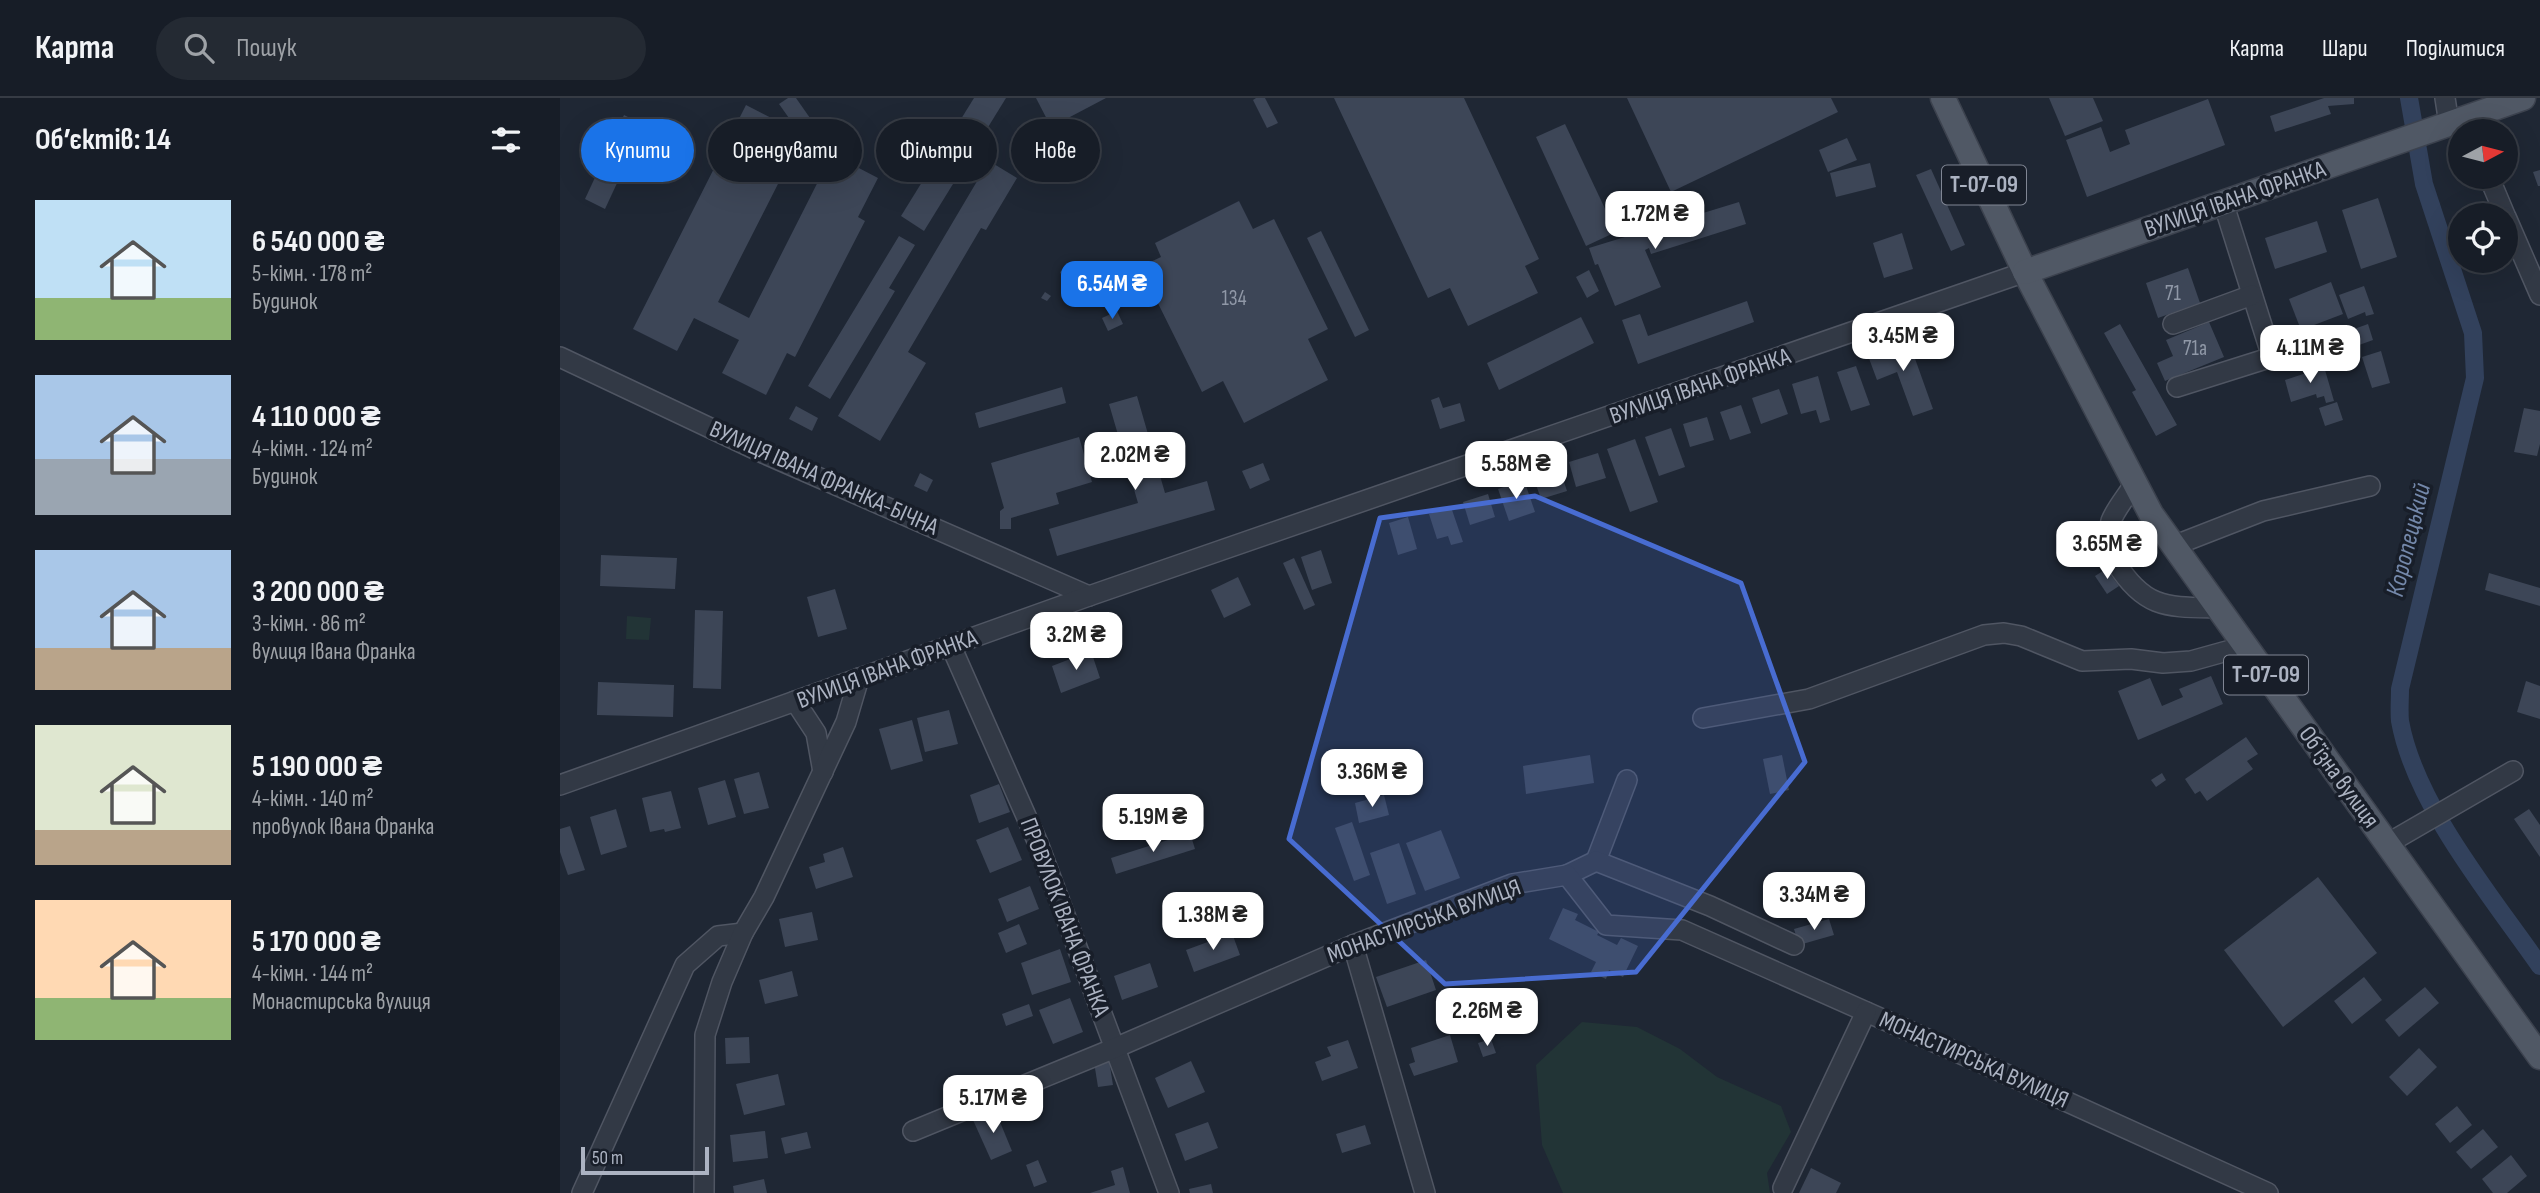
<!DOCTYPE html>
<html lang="uk">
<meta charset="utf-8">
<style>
:root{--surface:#171d27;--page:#242a33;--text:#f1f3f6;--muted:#9ea2a7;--line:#363b44;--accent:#1a73e8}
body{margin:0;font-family:"Sofia Sans Condensed",sans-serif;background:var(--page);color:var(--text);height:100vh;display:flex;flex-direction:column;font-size:26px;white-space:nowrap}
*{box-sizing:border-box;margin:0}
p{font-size:23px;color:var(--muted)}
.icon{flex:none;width:38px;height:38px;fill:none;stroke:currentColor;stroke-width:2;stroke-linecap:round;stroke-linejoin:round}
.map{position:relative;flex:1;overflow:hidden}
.side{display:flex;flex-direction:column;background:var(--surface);width:560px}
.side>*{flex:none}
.hud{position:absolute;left:21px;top:21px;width:665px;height:63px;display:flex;gap:14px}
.needle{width:46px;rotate:83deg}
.fabs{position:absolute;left:1888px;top:21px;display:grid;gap:14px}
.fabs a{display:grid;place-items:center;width:70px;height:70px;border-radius:50%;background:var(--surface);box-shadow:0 7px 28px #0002,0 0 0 2px var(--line);font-size:35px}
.scale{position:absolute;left:21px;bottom:18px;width:128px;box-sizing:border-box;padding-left:7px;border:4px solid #acb3c2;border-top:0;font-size:19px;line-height:24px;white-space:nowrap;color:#acb3c2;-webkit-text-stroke:5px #181e29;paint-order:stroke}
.price{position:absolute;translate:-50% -60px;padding:0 16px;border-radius:14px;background:#fff;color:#222;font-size:23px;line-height:46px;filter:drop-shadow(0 2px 4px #0008)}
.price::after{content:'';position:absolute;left:50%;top:42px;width:21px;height:16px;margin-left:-10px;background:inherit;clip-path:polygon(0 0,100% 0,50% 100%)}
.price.current{background:var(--accent);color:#fff}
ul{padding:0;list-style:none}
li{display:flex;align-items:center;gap:21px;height:175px;padding:0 35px}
li span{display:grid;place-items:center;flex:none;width:196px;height:140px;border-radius:0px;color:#555}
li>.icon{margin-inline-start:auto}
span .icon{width:84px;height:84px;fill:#fffc;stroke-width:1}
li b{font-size:30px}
h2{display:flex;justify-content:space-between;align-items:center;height:84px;padding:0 35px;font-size:30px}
.tag{padding:0 24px;border-radius:32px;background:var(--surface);box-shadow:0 7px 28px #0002,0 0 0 2px var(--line);font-size:24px;line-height:63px}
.tag.current{background:var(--accent);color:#fff}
header{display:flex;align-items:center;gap:42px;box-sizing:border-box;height:98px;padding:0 35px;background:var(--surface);border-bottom:2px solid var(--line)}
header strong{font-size:33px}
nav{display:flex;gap:38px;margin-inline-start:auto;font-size:24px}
.search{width:490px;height:63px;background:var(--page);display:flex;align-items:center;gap:18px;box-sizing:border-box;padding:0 24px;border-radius:38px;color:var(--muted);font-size:26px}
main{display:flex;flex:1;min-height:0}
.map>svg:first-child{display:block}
</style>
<header>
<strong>Карта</strong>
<div class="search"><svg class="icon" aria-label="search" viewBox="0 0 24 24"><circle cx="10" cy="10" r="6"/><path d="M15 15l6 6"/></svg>Пошук</div>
<nav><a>Карта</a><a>Шари</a><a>Поділитися</a></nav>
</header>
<main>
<section class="side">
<h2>Об’єктів: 14<svg class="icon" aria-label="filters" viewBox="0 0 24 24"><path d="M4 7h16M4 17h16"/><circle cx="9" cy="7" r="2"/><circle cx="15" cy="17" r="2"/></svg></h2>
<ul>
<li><span style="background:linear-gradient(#bfe0f5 70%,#8fb573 0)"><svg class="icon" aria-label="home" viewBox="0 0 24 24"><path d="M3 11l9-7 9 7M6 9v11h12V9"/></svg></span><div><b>6 540 000 ₴</b><p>5-кімн. · 178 m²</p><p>Будинок</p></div></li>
<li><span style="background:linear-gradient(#a9c7e8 60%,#9aa5b1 0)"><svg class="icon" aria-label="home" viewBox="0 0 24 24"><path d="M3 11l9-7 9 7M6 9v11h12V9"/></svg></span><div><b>4 110 000 ₴</b><p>4-кімн. · 124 m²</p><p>Будинок</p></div></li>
<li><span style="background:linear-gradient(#a9c7e8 70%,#b9a48a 0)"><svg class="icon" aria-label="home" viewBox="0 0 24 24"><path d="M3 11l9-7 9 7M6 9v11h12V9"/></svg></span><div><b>3 200 000 ₴</b><p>3-кімн. · 86 m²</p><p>вулиця Івана Франка</p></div></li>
<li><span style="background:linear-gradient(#dfe7d0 75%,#b9a48a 0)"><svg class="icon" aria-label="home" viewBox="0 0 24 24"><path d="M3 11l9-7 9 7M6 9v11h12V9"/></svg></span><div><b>5 190 000 ₴</b><p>4-кімн. · 140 m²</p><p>провулок Івана Франка</p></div></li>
<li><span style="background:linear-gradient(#ffd9b3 70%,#8fb573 0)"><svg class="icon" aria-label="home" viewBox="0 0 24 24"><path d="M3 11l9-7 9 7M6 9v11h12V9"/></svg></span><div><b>5 170 000 ₴</b><p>4-кімн. · 144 m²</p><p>Монастирська вулиця</p></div></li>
</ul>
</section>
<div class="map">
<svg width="1980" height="1095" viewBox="0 0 1980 1095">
<rect width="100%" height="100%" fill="#1f2734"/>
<!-- green -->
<g fill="#223436">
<polygon points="67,518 91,520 89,542 66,541"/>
<polygon points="1022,924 1077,929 1120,951 1157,979 1221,1008 1231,1034 1207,1075 1210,1095 1003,1095 982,1047 976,967"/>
</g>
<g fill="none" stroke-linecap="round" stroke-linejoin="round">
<!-- canal -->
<path stroke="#32415c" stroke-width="18" d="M 1849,0 L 1864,86 L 1913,235 L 1915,280 L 1840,591 C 1840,602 1839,613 1840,623 C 1855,707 1932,799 1980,868"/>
</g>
<!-- building -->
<g fill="#3d4657">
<polygon points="228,0 236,0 250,20 236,30 219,6"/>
<polygon points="414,0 446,0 364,133 341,118"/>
<polygon points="476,0 546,0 491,29"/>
<polygon points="696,0 705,0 718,25 707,30 693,2"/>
<polygon points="774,0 904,0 979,161 965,168 978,195 908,228 890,190 868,200"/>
<polygon points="1067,0 1271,0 1278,14 1111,94"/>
<polygon points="1489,0 1533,0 1543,23 1505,38"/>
<polygon points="1764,0 1794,0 1794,6 1768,8 1771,16 1715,34 1710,18"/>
<polygon points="1648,1 1665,47 1527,99 1506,42 1541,29 1550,54 1570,46 1565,32"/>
<polygon points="186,7 231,30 208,76 220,82 158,204 189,220 272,56 318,80 298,119 305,123 235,259 227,255 206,297 162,275 179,242 134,220 117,253 73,231"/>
<polygon points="64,17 84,27 45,111 25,101"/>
<polygon points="1005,26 1056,134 1026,148 976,39"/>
<polygon points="1287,40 1297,62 1268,74 1259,52"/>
<polygon points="429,63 457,80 426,132 421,130 348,254 366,265 320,343 278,318"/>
<polygon points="1310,65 1316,89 1276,99 1270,75"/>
<polygon points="1371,71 1405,147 1391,153 1356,77"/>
<polygon points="1980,72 1980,88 1978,88 1973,74"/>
<polygon points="1818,100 1837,159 1801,171 1782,112"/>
<polygon points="679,103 693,131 714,121 768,231 748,241 768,282 684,325 663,283 642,294 580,169 601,159 595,145"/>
<polygon points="1179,104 1186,126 1091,156 1089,150 1085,152 1101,189 1055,208 1038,166 1035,167 1029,150"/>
<polygon points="1757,123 1767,154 1715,171 1705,140"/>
<polygon points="761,133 809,232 795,239 747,140"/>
<polygon points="1342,135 1353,171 1324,180 1313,145"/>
<polygon points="339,138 355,147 329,190 335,193 270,301 248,288"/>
<polygon points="507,170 510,177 503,180 500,174"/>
<polygon points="1628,170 1640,205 1598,220 1586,185"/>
<polygon points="1029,172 1039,193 1027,200 1016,179"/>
<polygon points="1771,184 1783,216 1741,232 1729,201"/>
<polygon points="1804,188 1814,216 1806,218 1805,214 1788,221 1779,197"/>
<polygon points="485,194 491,198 487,203 481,200"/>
<polygon points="1187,203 1194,224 1078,266 1062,222 1080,216 1088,238"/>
<polygon points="557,213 563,226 548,233 542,220"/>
<polygon points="1021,219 1034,245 939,292 927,265"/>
<polygon points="1649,224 1664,259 1605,283 1597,265 1613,258 1606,242"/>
<polygon points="1560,226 1617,327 1596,338 1572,294 1576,292 1544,235"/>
<polygon points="1808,226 1813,242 1788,251 1783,235"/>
<polygon points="1348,241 1373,311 1353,318 1337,274 1317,282 1307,255"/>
<polygon points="1821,253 1830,285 1812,290 1802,259"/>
<polygon points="1763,265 1774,303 1766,305 1764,298 1757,300 1756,296 1731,304 1725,282 1749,274 1747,270"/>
<polygon points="1296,268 1310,307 1291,313 1277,274"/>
<polygon points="1258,278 1270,322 1260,325 1256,312 1241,316 1232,286"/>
<polygon points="502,289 506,305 419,330 415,315"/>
<polygon points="1219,291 1228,316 1201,326 1192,300"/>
<polygon points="577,298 605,395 647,383 655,412 497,458 489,431 578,405 549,306"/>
<polygon points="879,299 883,310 900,305 905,323 880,331 871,302"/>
<polygon points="1777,304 1783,322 1765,328 1759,310"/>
<polygon points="1181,307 1191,335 1170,342 1160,314"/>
<polygon points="236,308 258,320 252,333 229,321"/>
<polygon points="1964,310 1980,313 1980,346 1977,358 1954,354"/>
<polygon points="1147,319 1154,342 1130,349 1123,326"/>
<polygon points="1111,330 1125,369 1099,378 1085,339"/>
<polygon points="519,339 532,384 496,395 499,406 451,420 451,431 440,431 440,413 444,410 431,365"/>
<polygon points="1075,341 1098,404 1070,414 1047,351"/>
<polygon points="1038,355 1046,380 1016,389 1009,364"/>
<polygon points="703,365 710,382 690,391 682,373"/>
<polygon points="999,369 1007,393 981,401 973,378"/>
<polygon points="360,375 373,382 367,394 354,388"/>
<polygon points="964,382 975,414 949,423 938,391"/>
<polygon points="928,396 935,419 910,427 903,404"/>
<polygon points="891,409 903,444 891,447 888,438 877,441 869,416"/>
<polygon points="848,419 857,451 838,457 829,425"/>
<polygon points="761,452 772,485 752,492 741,459"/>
<polygon points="41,457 117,460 115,491 40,488"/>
<polygon points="734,460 755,507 744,512 723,465"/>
<polygon points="1546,471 1559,488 1547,496 1535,478"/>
<polygon points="1929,475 1980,490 1980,508 1925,492"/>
<polygon points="678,479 691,507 664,520 651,492"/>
<polygon points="275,491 287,531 258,539 247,499"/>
<polygon points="135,512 163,513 161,591 133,590"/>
<polygon points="531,553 540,580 501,595 492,568"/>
<polygon points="1651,578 1663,606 1578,642 1558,593 1590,580 1602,608 1623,599 1619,591"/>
<polygon points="1966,583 1980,588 1980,621 1957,614"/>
<polygon points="38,584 114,587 113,619 37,617"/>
<polygon points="389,612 398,646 365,654 357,620"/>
<polygon points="352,622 363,663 331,672 319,631"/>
<polygon points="1686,639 1698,656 1687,663 1693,671 1647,703 1640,693 1635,696 1625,681"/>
<polygon points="1030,657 1034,685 966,696 963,668"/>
<polygon points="1222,657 1229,692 1210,696 1203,661"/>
<polygon points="199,674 209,710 184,716 174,681"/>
<polygon points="1602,675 1606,682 1596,689 1591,682"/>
<polygon points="165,682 176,719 148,727 138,690"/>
<polygon points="439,686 450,714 419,725 410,697"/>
<polygon points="111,693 121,730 105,734 104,731 90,734 82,700"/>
<polygon points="824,697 829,717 799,725 795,705"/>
<polygon points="56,711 67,749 41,757 30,719"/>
<polygon points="1969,711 1980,727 1980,759 1954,721"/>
<polygon points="792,724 810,777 794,783 775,730"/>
<polygon points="10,728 25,772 8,777 0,754 0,731"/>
<polygon points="448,729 462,762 430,775 416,742"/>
<polygon points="881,732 900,780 865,793 846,745"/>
<polygon points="630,735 635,751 556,776 551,760"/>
<polygon points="839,745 856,796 827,806 810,755"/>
<polygon points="283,749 293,779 256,791 249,769 265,764 263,756"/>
<polygon points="1758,779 1817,855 1723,929 1664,852"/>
<polygon points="470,788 479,811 447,824 438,801"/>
<polygon points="622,806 628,822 610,829 604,813"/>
<polygon points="1003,810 1018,816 1015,822 1039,834 1037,837 1057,847 1061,840 1078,848 1063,879 1049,872 1046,881 1031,874 1036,864 989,841"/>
<polygon points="252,814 258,842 225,849 219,821"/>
<polygon points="1269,821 1274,837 1239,847 1234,831"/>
<polygon points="459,826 467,846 446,855 438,835"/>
<polygon points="672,835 680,857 634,874 626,852"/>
<polygon points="500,851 511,884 472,897 461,865"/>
<polygon points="866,862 876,892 827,909 816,879"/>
<polygon points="590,865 598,889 562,902 554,878"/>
<polygon points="232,873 238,898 205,906 199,882"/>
<polygon points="1804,879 1822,902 1792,926 1774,903"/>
<polygon points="1865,889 1879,905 1839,939 1825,922"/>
<polygon points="510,900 523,934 493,946 479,912"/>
<polygon points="469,906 473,918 446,928 442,916"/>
<polygon points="890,937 898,964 854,978 849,966 855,964 851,950"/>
<polygon points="189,939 190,965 166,966 165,940"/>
<polygon points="931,941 936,955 923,959 918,945"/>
<polygon points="788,942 798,970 762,983 755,964 771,958 767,949"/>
<polygon points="1859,950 1877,969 1847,998 1829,979"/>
<polygon points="549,962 553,987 538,989 534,964"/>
<polygon points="631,963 645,994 608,1010 595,980"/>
<polygon points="218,976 225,1007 184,1017 176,986"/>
<polygon points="1897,1008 1912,1027 1890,1045 1875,1026"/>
<polygon points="435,1012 452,1053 431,1062 413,1022"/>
<polygon points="648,1024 658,1050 625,1063 615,1036"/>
<polygon points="805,1027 811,1046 782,1055 776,1036"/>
<polygon points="1923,1031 1938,1049 1911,1071 1896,1054"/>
<polygon points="205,1033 208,1060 173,1064 170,1037"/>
<polygon points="247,1034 251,1050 225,1056 221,1040"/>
<polygon points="1951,1057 1967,1078 1947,1095 1933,1095 1922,1081"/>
<polygon points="478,1062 487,1084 474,1089 466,1067"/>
<polygon points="563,1069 570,1095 530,1095 555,1087 551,1073"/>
<polygon points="1251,1070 1281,1085 1276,1095 1239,1095"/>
<polygon points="204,1081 207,1095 174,1095 173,1088"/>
<polygon points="651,1086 653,1095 630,1095 629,1091"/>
</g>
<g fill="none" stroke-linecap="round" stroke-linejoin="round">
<defs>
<g id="minor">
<polyline points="1885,0 1889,26"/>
<polyline points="1929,79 1945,117"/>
<polyline points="1663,104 1712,259"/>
<polyline points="1946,119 1980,197"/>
<polyline points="1613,226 1692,197"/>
<polyline points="0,259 205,356 529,498"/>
<polyline points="1617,289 1712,259 1768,245"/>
<path d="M 1574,386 C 1567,398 1556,410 1551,423 C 1547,435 1550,454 1556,465 C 1585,511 1607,509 1657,510"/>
<polyline points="1613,448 1703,413 1810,388"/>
<polyline points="391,548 478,745 609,1095"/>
<polyline points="235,603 256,635 263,674"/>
<polyline points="1143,620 1249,601 1424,537 1444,535 1461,538 1522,563 1571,561 1603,565 1631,563 1685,548"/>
<polyline points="0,687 529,498 1465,174"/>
<polyline points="1827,746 1953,673"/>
<polyline points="1036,763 1067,682"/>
<polyline points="1007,777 1036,763 1150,808 1234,847"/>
<polyline points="793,847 865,1095"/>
<polyline points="353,1033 555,950 793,847 952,786 1007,777 1046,827 1122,832 1437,972 1708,1095"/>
<polyline points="1223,1090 1306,914"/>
<polyline points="22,1095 125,867 158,838 183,835"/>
<polyline points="144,1095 145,937 162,884 183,835 204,799 286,624 299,580"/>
</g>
<g id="major">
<polyline points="1383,0 1465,174 1591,416 1980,959"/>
<polyline points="1465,174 1963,0"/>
</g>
</defs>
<!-- minor casing -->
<use href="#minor" stroke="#505663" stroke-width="22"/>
<!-- major casing -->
<use href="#major" stroke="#3c424e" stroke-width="27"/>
<!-- minor -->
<use href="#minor" stroke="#323945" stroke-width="19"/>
<!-- major -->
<use href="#major" stroke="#505865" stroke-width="24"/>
</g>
<!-- marked area -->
<path fill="#486cd1" fill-opacity="0.2" stroke="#486cd1" stroke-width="5" stroke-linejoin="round" d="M 975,398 L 1181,485 L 1245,664 L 1076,874 L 885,886 L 729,741 L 820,420 Z"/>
<g text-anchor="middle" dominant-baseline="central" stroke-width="7" stroke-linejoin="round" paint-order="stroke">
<!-- number labels -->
<g font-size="21" fill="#9098a7">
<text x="1613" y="195">71</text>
<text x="674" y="200">134</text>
<text x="1635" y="250">71а</text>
</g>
<!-- shield labels -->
<g fill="#181e29" stroke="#808694" stroke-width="2">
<rect x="1382" y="67.5" width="84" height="39" rx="5"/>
<rect x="1664" y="557.5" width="84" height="39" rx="5"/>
</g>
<g font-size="23" font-weight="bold" fill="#acb3c2">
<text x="1424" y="87">Т-07-09</text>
<text x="1706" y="577">Т-07-09</text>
</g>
<!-- street labels -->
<g font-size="24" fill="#acb3c2" stroke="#181e29">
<text transform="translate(1675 101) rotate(-19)">ВУЛИЦЯ ІВАНА ФРАНКА</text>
<text transform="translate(1140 288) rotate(-19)">ВУЛИЦЯ ІВАНА ФРАНКА</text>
<text transform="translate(264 380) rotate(24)">ВУЛИЦЯ ІВАНА ФРАНКА-БІЧНА</text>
<text transform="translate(327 571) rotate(-20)">ВУЛИЦЯ ІВАНА ФРАНКА</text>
<text transform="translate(1779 679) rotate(54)">Обʼїзна вулиця</text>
<text transform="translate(505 819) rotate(69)">ПРОВУЛОК ІВАНА ФРАНКА</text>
<text transform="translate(864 823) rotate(-20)">МОНАСТИРСЬКА ВУЛИЦЯ</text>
<text transform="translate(1414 962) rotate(24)">МОНАСТИРСЬКА ВУЛИЦЯ</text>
</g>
<!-- water labels -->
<g font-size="26" font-style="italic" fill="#7488aa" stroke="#181e29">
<text transform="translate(1849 442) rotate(-76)">Коропецький</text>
</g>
</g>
</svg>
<div class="fabs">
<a><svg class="needle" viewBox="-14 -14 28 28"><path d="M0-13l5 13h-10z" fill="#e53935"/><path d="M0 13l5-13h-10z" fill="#9ea2a7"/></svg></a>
<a><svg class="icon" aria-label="locate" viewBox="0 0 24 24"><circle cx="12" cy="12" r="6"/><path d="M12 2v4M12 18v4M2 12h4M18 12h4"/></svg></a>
</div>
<div class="scale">50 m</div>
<b class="price" style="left:1095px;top:153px">1.72M ₴</b>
<b class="price current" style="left:552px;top:223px">6.54M ₴</b>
<b class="price" style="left:1343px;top:275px">3.45M ₴</b>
<b class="price" style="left:1750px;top:287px">4.11M ₴</b>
<b class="price" style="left:575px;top:394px">2.02M ₴</b>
<b class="price" style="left:956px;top:403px">5.58M ₴</b>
<b class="price" style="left:1547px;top:483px">3.65M ₴</b>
<b class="price" style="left:516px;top:574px">3.2M ₴</b>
<b class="price" style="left:812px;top:711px">3.36M ₴</b>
<b class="price" style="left:593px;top:756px">5.19M ₴</b>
<b class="price" style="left:1254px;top:834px">3.34M ₴</b>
<b class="price" style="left:653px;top:854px">1.38M ₴</b>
<b class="price" style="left:927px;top:950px">2.26M ₴</b>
<b class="price" style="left:433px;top:1037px">5.17M ₴</b>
<div class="hud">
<a class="tag current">Купити</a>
<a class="tag">Орендувати</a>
<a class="tag">Фільтри</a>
<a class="tag">Нове</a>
</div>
</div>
</main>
